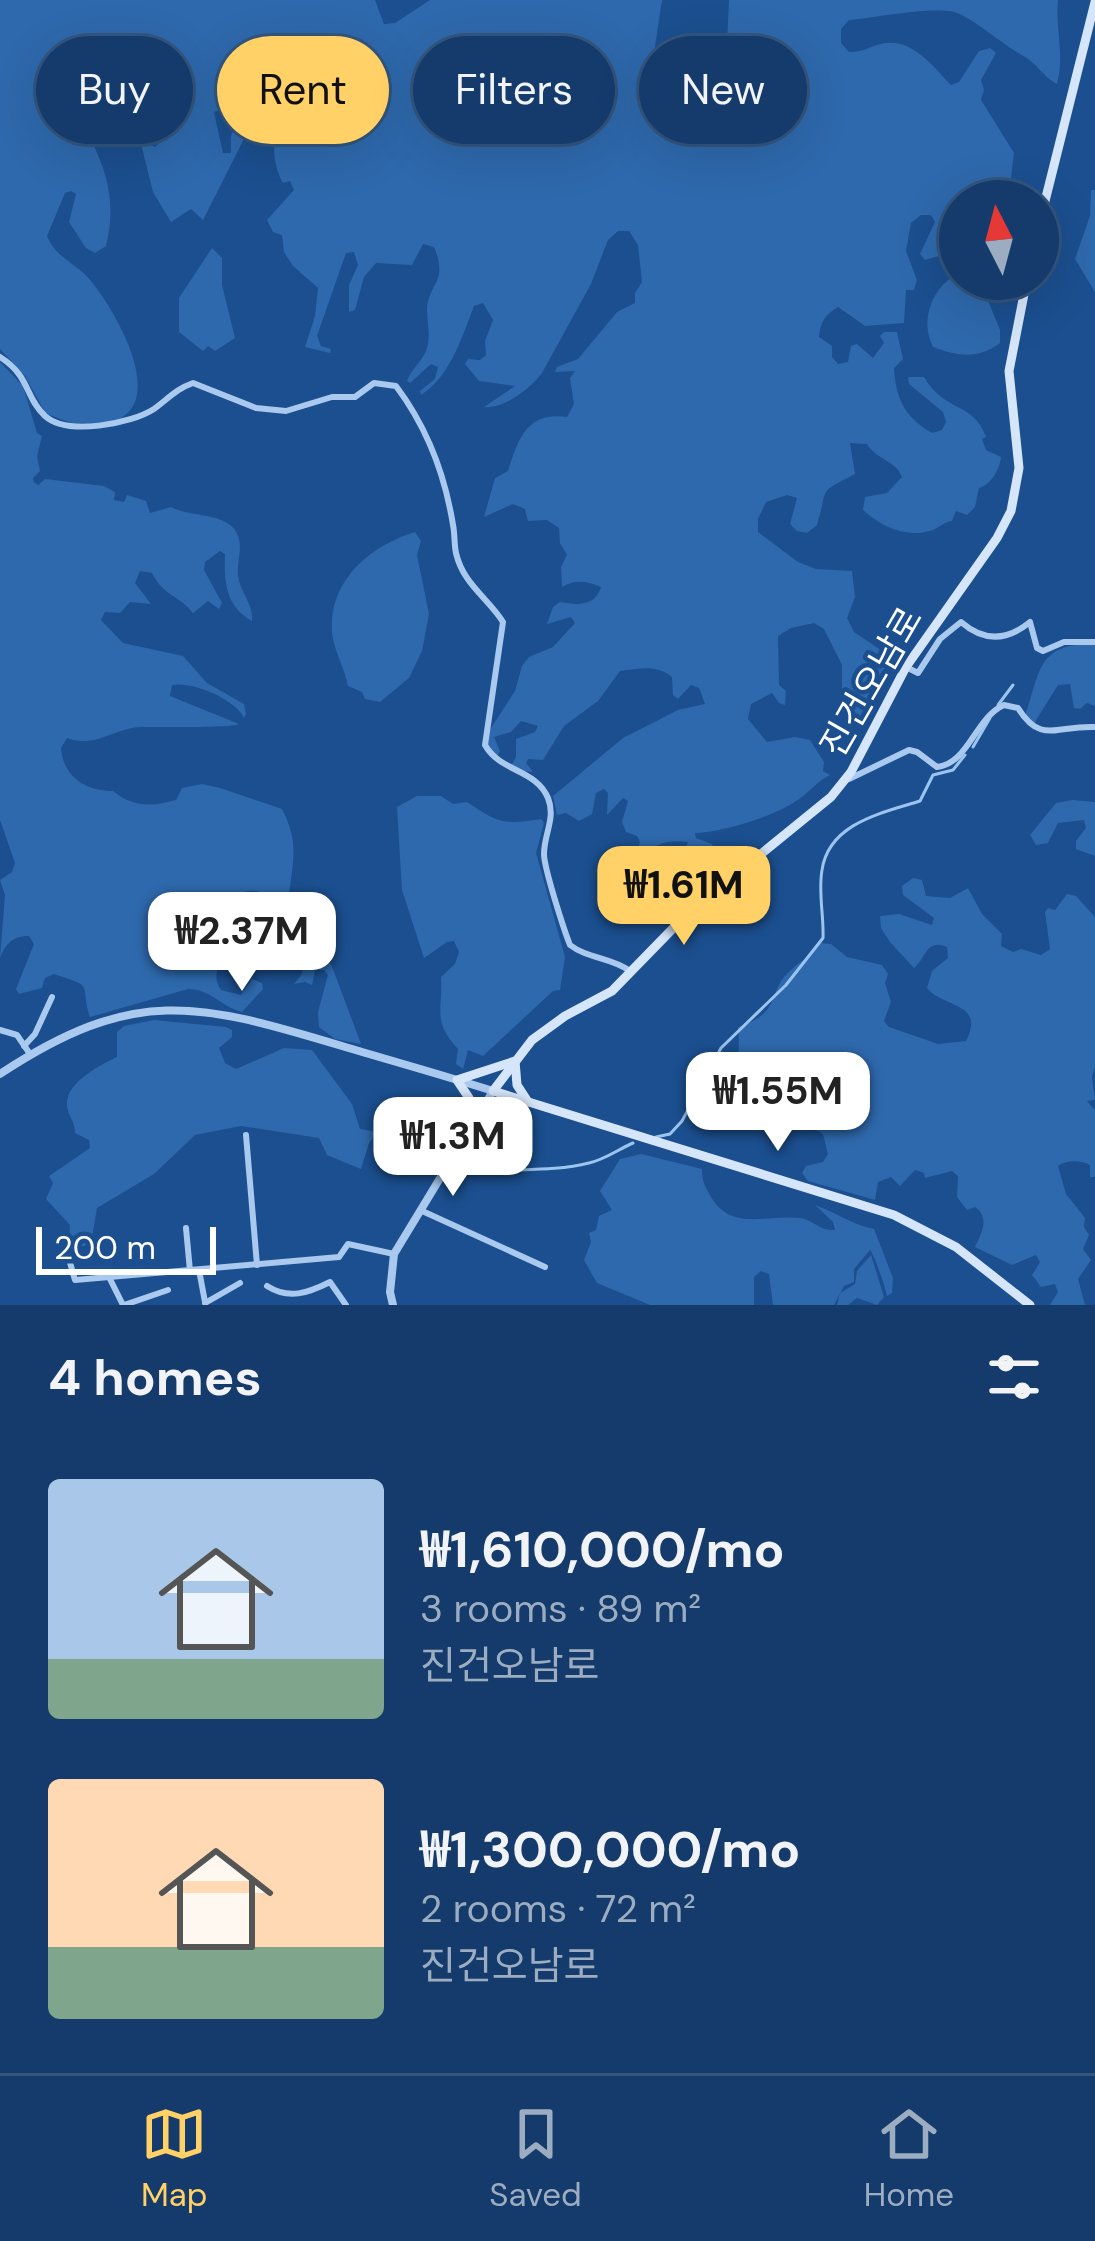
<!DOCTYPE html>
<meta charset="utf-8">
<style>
:root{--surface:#143b6b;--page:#214673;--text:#f1f3f6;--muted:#9dadc1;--line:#33557e;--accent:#ffd166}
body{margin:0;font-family:"DM Sans","Noto Sans KR",sans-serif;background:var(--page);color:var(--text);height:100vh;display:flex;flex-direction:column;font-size:45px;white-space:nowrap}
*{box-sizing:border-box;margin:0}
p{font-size:39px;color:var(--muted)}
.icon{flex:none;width:66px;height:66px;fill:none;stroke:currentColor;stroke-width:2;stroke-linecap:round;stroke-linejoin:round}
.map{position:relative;height:1305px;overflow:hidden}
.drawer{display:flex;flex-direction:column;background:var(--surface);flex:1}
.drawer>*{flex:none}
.guide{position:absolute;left:36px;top:36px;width:1023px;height:108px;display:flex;gap:24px}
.needle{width:78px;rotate:354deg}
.tools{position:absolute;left:939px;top:180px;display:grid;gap:24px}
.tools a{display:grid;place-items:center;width:120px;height:120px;border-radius:50%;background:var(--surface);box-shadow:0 12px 48px #0002,0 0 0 3px var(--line);font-size:60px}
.scale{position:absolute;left:36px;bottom:30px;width:180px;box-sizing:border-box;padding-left:12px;border:6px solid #fff;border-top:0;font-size:33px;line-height:42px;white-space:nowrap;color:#fff;-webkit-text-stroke:9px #1b4f8f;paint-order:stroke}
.price{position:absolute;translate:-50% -102px;padding:0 27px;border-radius:24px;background:#fff;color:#222;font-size:39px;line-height:78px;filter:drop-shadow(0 3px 6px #0008)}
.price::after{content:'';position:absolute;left:50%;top:72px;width:36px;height:27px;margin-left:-18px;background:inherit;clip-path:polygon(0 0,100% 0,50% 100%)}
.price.selected{background:var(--accent);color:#111}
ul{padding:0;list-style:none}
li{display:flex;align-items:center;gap:36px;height:300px;padding:0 48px}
li span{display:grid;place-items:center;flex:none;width:336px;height:240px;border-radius:12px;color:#555}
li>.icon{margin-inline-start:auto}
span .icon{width:144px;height:144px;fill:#fffc;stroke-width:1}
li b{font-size:51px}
h2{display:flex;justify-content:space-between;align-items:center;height:144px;padding:0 48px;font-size:51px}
.pill{padding:0 42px;border-radius:54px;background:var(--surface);box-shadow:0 12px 48px #0002,0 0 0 3px var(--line);font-size:42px;line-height:108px}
.pill.selected{background:var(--accent);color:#111}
.dock{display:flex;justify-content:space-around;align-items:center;height:168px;border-top:3px solid var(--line);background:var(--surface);font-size:33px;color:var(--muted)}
.dock a{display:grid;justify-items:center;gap:6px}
.dock .selected{color:var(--accent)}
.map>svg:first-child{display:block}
</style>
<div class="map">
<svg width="1095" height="1305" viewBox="0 0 1095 1305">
<rect width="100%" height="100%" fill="#1b4f8f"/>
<!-- green -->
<g fill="#2e69ad">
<path d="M 0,0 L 375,0 L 384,24 L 395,23 L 430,0 L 662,0 L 652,67 L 716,84 L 727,45 L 729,0 L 1058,0 C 1055,30 1065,54 1057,84 C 1043,77 1037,63 1022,55 C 1000,43 982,25 960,14 C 941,4 873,18 849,20 L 841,29 L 841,43 L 849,52 C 862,52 865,49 877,45 C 909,34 931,64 951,85 L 959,82 L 979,51 L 990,48 L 996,53 L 981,80 L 984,90 L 981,100 L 1014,153 L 1011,178 L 1023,201 L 960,201 L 960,250 L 925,260 L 920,254 L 935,222 L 931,215 L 921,215 L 911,223 L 906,251 L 917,280 L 914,290 L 906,290 L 904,323 L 865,326 L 838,307 C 826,314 820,322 819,337 L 832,346 L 832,357 L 838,364 L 848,362 L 851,346 L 857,344 L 873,358 L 884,343 L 880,336 L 884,332 L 897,332 L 903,359 L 894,368 C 896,400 905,417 932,433 L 942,430 L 946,422 L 943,412 L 909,384 L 908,377 L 924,377 C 944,412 974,402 986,437 L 982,439 L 986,450 L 1001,457 C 1000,469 991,485 979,488 L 975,507 L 967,515 L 956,511 L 952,521 C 945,522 939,527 933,530 C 907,539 882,527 863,510 L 865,497 L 887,493 L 902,477 C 896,460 876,460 867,444 L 850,443 L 855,474 C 817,494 829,485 817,525 L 807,533 L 797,531 L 790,524 L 797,498 L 787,495 L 766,502 L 758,519 L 758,532 L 798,562 L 816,569 L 852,571 L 855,597 L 847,618 L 854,632 L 888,655 L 888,664 L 861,724 L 842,700 L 842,665 L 824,629 L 814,623 L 791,628 L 778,636 L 779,685 L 786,691 L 785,705 L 779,703 L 772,693 L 751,704 L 748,719 L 767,742 L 795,737 L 810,740 L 824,762 L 823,771 L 830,775 C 816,782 811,791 799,799 C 776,816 724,832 695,833 L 696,838 L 712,844 L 714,849 L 686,869 L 683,857 L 688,842 C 653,837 638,856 635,887 L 625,866 L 634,861 L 640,842 L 637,836 L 626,832 L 622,822 L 628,801 L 623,798 L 607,815 L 608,793 L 604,789 L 596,793 L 592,814 L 579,821 L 566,813 L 557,815 L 553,796 L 623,738 L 678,710 L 705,704 L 699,688 L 691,685 L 678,699 L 673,695 L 672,677 C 656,664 639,669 620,671 L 598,701 L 564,726 L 543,760 L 528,759 L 526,763 L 533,772 L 514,770 L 512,764 L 516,757 L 516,739 L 535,732 L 538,726 L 521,721 L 511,732 L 494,737 L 500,751 L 497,756 L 489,749 L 486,736 L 515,691 L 522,666 L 529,657 L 553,647 L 575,623 L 571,617 L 547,624 L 553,607 L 560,602 C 577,605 595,607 601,587 C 587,581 575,579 562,587 L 561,567 L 567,555 L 560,543 L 559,528 L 547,520 L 528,521 L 525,509 L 513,504 L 484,517 L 495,478 L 508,471 C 519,436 528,412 567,417 L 574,404 L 570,378 L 575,371 L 555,372 L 557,367 L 578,359 L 617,312 L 635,303 L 635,293 L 642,282 L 638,245 L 629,231 L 618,231 L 608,240 L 591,284 L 542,373 C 530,389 504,409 484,407 L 515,386 L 479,381 L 465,364 L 468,359 L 480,360 L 486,355 L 485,341 L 493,320 L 483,303 L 474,306 C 462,337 450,377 421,395 L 420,391 L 435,379 L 438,367 L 431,364 L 410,383 L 407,381 C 411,369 423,361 427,348 C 431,335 427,323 427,310 C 428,283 449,283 434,247 L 423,244 L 412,265 L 376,263 L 364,277 L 355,310 L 349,312 L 349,285 L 358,265 L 354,252 L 346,253 L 317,336 L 321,346 L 331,349 L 330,353 L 305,347 L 315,316 L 318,288 L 293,266 L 284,252 L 282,235 L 273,232 L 267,220 L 294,190 L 290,181 L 283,183 C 269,158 272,126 289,104 L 279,87 L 280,64 L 276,61 L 264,69 L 272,80 L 272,96 L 258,105 L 248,95 L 232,95 L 225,108 L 214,112 L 223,153 L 231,153 C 231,137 228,131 243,124 L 250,127 L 203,220 L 191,209 L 171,222 L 153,192 L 141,144 L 143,141 L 155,147 L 167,136 L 155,125 L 164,116 L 164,109 L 151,100 L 148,77 C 130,63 105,74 84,78 L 81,96 L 63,102 L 54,110 C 54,126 57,133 71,143 L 82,139 L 93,144 C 110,179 115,209 106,246 L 95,253 L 86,248 L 69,222 L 76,194 L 71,191 L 65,193 L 47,236 C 57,260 76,262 91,281 C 124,322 182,431 81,425 C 71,424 57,417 46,414 L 25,376 L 0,349 Z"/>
<polygon points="1091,190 1095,190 1095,292 1075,259 1090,216"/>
<polygon points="212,248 222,258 222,285 235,338 215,351 208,346 203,351 179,332 179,298"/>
<path d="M 960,272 L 960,279 L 1006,279 L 991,286 L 987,298 L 1000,330 L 1000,343 C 977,360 958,356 933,347 C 919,318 933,286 960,272 Z"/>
<path d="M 0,362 L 23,386 L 37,433 L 42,436 L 37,456 L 40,471 L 33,478 L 34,482 L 38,485 L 45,479 L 104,486 L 115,492 L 114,500 L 124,502 L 127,495 L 146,501 L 150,513 L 171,507 C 193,519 239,510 240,546 C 240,556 237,565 238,576 C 240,592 254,605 252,621 C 225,606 224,581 225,554 L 220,551 L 205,562 L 204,570 L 222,603 L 219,609 L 208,601 L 193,613 C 178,594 164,597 152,573 L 140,571 L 135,583 L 151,604 L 130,602 L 120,613 L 105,612 L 101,620 L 123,643 L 183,656 L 207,683 L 244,704 L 246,714 L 244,718 C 236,699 191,681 172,685 L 170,696 L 239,724 C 232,728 158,727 143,727 C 115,727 96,749 67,738 L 61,748 C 63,777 86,791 113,791 C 132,807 152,807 176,800 L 182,788 L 202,784 L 220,788 L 282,809 C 303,849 289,869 288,912 L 281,912 C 257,867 218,904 193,926 L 193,932 C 207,939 225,939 226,958 C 216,966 213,979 221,990 L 241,995 L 252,979 L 262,983 L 263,989 L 242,1012 C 220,1006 211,989 188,989 L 90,1017 C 79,982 97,988 54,974 L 45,978 L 42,988 L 19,994 L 16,989 L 34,944 L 29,936 C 14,935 5,944 0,958 L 5,895 L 0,880 L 12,872 L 15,863 L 0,820 Z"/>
<path d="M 415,532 L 421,541 L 417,555 L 429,614 L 422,651 L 409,678 L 380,702 L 365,699 L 362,692 L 348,686 C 345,670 336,654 333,639 C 325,584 367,547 415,532 Z"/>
<path d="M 1095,644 L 1095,706 L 1087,703 L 1080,709 L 1074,708 L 1070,684 L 1058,685 L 1033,725 L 1025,716 C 1041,670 1037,643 1095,644 Z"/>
<path d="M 417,796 L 441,796 L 453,804 L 467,802 C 499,823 502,825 541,819 L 544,823 L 536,853 L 565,957 L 560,990 L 553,991 L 483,1056 L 468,1050 L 463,1069 L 456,1064 L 458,1049 C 432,1021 443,1012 441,977 L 455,964 L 459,952 L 454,941 L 447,942 L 424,958 L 402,890 L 397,807 Z"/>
<polygon points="1072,800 1095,802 1095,856 1076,849 1076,841 1086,828 1084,820 1058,823 1048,843 1036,845 1030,835 1056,803"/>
<path d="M 913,878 L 922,880 L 926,896 L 950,898 L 968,888 L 982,914 L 1002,934 L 1001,946 L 1013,952 L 1021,949 L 1041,955 L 1050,949 L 1045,912 L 1048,908 L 1055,910 L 1067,894 L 1076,896 L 1095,917 L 1095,1067 L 1092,1077 L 1095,1100 L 1087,1101 L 1095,1110 L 1095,1177 L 1090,1177 L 1090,1165 C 1081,1160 1066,1160 1058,1166 L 1066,1194 L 1085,1218 L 1084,1227 L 1089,1235 L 1083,1249 L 1091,1260 L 1078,1279 L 1085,1305 L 1050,1305 L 1058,1292 L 1055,1284 L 1041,1287 L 1032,1275 L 1040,1262 L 1036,1255 L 1012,1265 L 975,1247 C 982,1232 990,1218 975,1207 L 967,1210 L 957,1197 L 958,1176 L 952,1171 L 925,1178 L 924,1173 L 915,1170 L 900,1186 L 891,1177 L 878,1182 L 875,1200 L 808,1181 L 802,1173 L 806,1166 L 823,1162 L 828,1154 L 823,1134 C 806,1123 780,1116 777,1094 C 763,1097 752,1113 736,1104 C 735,1079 741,1050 738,1027 C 784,1012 765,993 791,970 C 804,958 808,960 820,943 L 831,944 L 847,957 L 882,965 L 888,974 L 885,983 L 891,1002 L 884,1021 L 889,1027 L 938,1044 L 966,1041 C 986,1002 943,1008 927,988 L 932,971 L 948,958 L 947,947 C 926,938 927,957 914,968 L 890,942 L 881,928 L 880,916 L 899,914 L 932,925 L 934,918 L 903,895 L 902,886 Z"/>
<polygon points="296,949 302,949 308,961 331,964 361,1044 335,1039 319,1027 318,1012 328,975 324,970 315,970 312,985 305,982 294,984 302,974 303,962 294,953"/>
<path d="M 154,1020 L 226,1027 L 232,1030 L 232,1037 L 219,1048 L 225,1063 L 236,1069 L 284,1048 L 312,1050 L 352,1104 L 360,1129 L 378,1132 L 369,1143 L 361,1169 L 327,1155 L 319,1138 L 241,1126 L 195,1135 L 154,1174 L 97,1208 L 91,1243 L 79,1248 L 69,1242 L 70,1225 L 46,1199 L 53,1183 L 49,1176 L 90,1148 L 89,1140 L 75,1133 C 75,1120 67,1116 67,1104 C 66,1082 101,1065 117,1057 L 117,1032 L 124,1026 Z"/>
<path d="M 641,1154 L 702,1169 C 702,1182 705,1186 711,1197 C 732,1232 766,1214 800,1218 C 814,1220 819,1231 835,1230 L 833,1222 L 815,1205 C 836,1212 852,1225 874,1229 L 893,1278 L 892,1293 L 887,1296 C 886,1289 874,1254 870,1250 L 854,1269 L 854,1282 L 844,1286 L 834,1305 L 773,1305 L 769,1274 L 761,1271 L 754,1277 L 754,1305 L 650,1305 L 597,1283 L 584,1260 L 591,1242 L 589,1233 L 596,1230 L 599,1216 L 612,1210 L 600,1191 L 620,1159 Z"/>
<polygon points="871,1255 884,1297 877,1305 857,1298 848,1305 837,1305 840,1293 855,1284 857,1271"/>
</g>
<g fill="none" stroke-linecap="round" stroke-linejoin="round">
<!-- stream -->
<g stroke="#9cc4f0" stroke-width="3">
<polyline points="998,705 1013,685"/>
<polyline points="973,747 990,718"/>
<path d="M 656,1137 L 670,1134 L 682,1121 L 721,1048 L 786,985 L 823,938 C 824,916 818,892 822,870 C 829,823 882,813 920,801 L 933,775 L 953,770 L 965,755"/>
<path d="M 454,1176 C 499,1166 545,1174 589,1163 C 604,1160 619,1149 633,1143"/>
</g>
<!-- minor -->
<g stroke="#a9c9ee" stroke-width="6">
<path d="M 0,357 C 31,377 24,396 45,416 C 67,436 131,424 154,409 C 168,399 176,389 193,383 L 256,408 L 286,411 L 332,397 L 355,397 L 374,383 L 396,386 C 426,426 445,475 453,525 C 455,534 454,544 456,553 C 463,584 488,598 503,622 L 485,745 C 500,772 536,769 548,798 C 556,818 544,834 544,854 C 544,868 564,930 570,945 C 588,959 611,957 630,971"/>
<path d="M 906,667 L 918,673 L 940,639 L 961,622 C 984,642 1007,641 1030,622 L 1037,648 L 1043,651 L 1064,642 L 1095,642"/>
<path d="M 849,779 L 909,750 L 917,752 L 937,767 C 969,763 975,718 1004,705 L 1018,708 C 1041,745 1057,725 1095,727"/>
<polyline points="0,1030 17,1035 30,1054"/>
<polyline points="24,1046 35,1034 52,997"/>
<polyline points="246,1135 257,1265"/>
<polyline points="420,1210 545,1267"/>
<polyline points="186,1228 190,1271"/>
<polyline points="65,1245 75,1280 339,1257 348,1244 394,1254"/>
<polyline points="199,1270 205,1302"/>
<polyline points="109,1277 123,1305"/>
<path d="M 267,1286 C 289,1300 308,1293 330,1282 L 346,1305"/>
<polyline points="205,1303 240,1283"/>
<polyline points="124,1305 168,1290"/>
</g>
<!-- tertiary -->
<path stroke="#a9c9ee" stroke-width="8" d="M 0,1074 C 134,986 196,1002 342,1046 C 392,1061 443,1075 493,1091 L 394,1254 L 390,1292 L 393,1305"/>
<!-- secondary -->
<g stroke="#d6e6fa" stroke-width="9">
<polyline points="1038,229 1095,2"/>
<polyline points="1027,279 1009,371 1019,468 1011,511 997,538 906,667 851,772 831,797 686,915 612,991 565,1016 532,1040 493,1091 894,1215 956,1247 1030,1305"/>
<polygon points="515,1061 517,1085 528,1102 497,1111 471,1125 469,1098 457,1080"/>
</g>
</g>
<g text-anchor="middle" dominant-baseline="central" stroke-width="9" stroke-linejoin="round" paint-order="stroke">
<!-- street labels -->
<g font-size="36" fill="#fff" stroke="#1b4f8f">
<text transform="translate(871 682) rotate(-60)">진건오남로</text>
</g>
</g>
</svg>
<div class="tools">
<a><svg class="needle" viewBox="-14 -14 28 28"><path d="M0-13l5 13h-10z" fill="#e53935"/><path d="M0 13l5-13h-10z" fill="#9dadc1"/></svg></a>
</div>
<div class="scale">200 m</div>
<b class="price selected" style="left:684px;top:948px">₩1.61M</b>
<b class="price" style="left:242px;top:994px">₩2.37M</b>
<b class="price" style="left:778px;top:1154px">₩1.55M</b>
<b class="price" style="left:453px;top:1199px">₩1.3M</b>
<div class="guide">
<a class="pill">Buy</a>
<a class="pill selected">Rent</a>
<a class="pill">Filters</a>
<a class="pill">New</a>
</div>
</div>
<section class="drawer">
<h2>4 homes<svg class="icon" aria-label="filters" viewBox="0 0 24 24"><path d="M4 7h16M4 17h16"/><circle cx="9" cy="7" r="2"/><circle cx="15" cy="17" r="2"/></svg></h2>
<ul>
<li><span style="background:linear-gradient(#a9c7e8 75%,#7fa58c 0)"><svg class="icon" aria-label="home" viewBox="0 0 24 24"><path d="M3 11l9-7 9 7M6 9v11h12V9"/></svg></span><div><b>₩1,610,000/mo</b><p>3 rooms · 89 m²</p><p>진건오남로</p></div></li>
<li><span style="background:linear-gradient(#ffd9b3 70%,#7fa58c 0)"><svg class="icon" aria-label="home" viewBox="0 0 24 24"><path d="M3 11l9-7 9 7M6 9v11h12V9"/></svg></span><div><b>₩1,300,000/mo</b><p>2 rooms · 72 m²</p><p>진건오남로</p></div></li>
</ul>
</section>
<nav class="dock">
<a class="selected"><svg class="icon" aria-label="map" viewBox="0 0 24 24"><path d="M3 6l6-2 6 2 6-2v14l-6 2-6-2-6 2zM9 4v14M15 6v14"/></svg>Map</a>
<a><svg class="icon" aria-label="saved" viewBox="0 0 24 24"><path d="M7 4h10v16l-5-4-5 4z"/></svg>Saved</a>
<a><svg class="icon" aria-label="home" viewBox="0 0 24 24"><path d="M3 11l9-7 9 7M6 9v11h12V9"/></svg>Home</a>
</nav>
